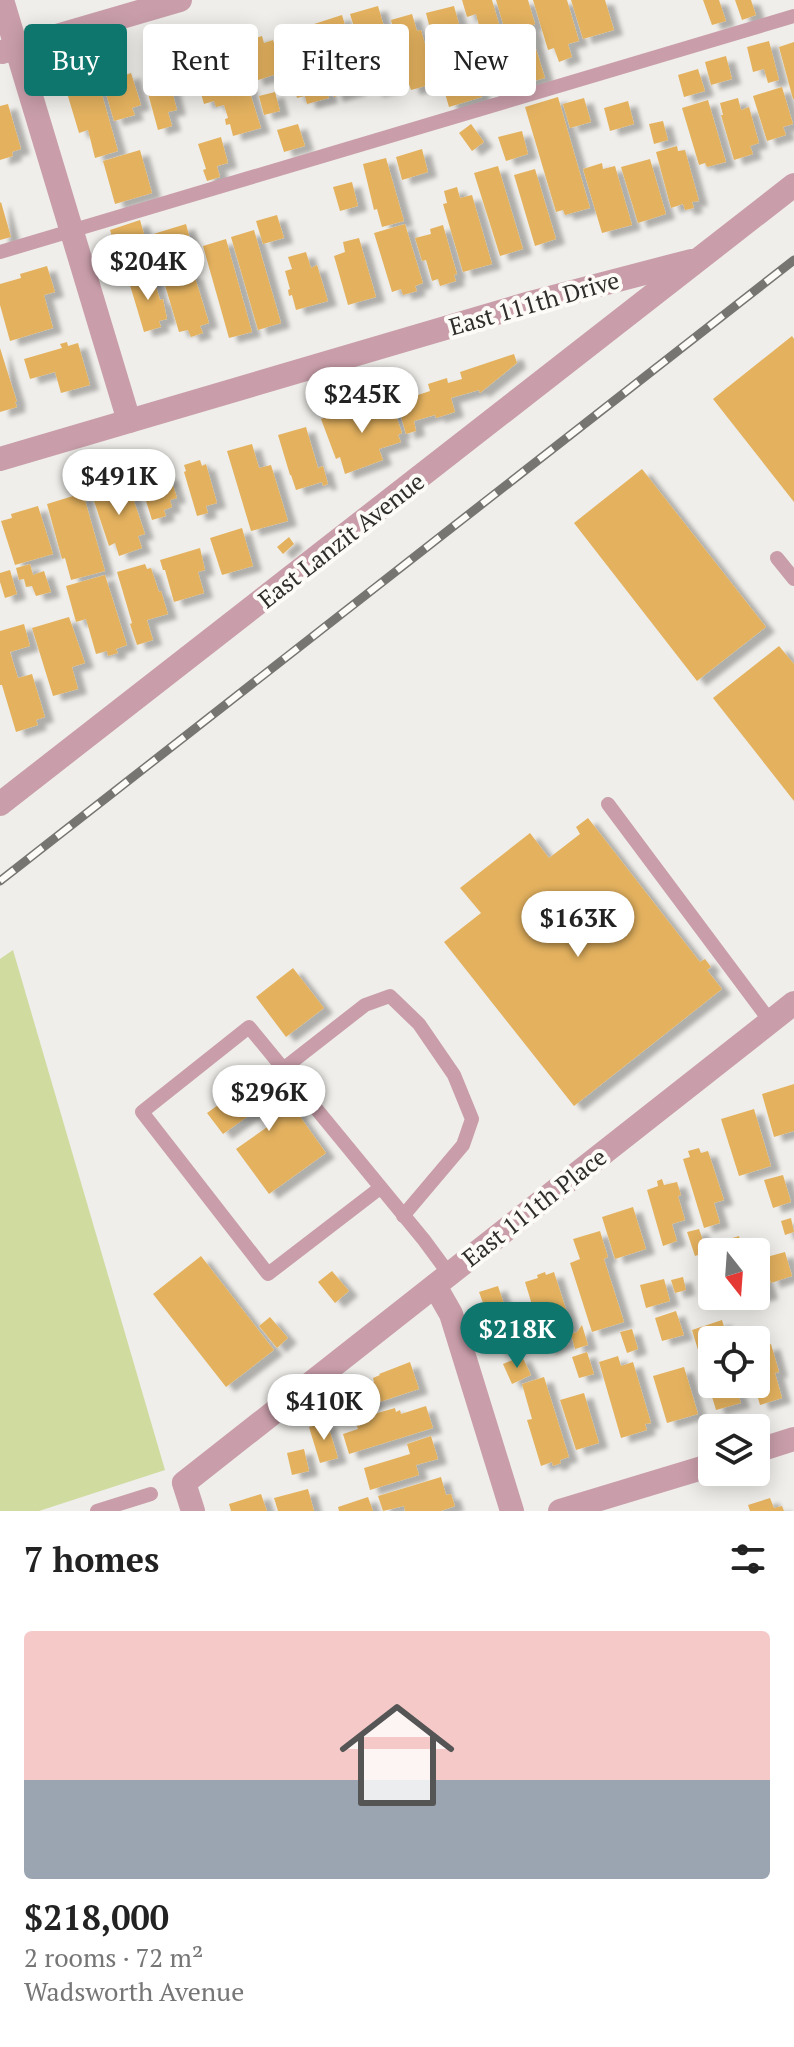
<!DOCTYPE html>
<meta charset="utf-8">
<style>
:root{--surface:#fff;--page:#f2f2f2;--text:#222;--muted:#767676;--accent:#0f766e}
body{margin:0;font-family:"PT Serif",serif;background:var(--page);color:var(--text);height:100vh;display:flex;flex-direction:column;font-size:30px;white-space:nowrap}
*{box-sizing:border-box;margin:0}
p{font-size:26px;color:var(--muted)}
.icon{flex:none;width:44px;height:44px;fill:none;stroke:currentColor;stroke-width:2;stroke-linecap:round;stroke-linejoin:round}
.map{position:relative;height:1511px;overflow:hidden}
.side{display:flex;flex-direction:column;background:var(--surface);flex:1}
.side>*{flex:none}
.top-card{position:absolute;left:24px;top:24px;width:746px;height:72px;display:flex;gap:16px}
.needle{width:52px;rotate:163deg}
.controls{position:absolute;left:698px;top:1238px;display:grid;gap:16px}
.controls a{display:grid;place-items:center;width:72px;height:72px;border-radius:8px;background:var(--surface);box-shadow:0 4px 20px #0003;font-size:40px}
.price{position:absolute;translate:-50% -68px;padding:0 18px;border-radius:28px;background:#fff;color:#222;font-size:26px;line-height:52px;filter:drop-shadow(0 2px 4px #0008)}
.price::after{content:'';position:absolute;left:50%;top:48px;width:24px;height:18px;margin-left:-12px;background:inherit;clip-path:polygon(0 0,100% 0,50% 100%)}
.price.current{background:var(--accent);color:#fff}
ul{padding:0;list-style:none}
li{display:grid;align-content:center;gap:16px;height:424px;padding:0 24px}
li span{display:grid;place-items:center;height:248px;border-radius:8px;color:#555}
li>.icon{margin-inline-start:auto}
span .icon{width:144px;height:144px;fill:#fffc;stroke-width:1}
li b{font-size:34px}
h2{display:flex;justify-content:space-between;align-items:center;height:96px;padding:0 24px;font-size:34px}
.chip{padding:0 28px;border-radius:8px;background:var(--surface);box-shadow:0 4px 20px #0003;font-size:28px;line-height:72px}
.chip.current{background:var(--accent);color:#fff}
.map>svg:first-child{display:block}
</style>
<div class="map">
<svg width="794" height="1511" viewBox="0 0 794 1511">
<defs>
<filter id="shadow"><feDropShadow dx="9" dy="5" stdDeviation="2" flood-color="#0004"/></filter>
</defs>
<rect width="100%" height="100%" fill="#efeeea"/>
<!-- green -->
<polygon fill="#d0dba0" points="13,950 165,1470 39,1511 0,1511 0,959"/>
<!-- building -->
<g fill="#e4b25e" filter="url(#shadow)">
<polygon points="462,0 492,0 499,24 480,29 476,14 467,17"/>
<polygon points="496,0 528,0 535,24 531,26 535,39 533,39 545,78 523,84 517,64 512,65 503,35 506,34"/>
<polygon points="533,0 567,0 579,41 568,44 572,57 559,62 554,48 548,50"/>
<polygon points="571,0 605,0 614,30 583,39"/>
<polygon points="703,0 719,0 726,21 712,25"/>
<polygon points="735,0 751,0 756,15 742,20"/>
<polygon points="378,6 396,68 388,70 392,87 374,92 350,14"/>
<polygon points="454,6 470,64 441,72 426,13"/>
<polygon points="412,14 417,31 421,30 430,62 426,63 433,84 411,90 404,70 391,20"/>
<polygon points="342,15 361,79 354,80 357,90 334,97 314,24"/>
<polygon points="308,26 329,98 307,104 305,96 297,98 279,35"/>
<polygon points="262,36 264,43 273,40 283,72 255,81 244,48 254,45 252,39"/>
<polygon points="769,41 779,80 768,83 764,69 753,72 747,47"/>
<polygon points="794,42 794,99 793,99 779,47"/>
<polygon points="219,47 221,54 224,53 234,86 247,83 261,128 233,136 230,124 226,125 225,119 228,118 224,105 216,107 214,101 204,104 192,62 206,58 204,52"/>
<polygon points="726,56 732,79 711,85 705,62"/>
<polygon points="156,69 157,75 167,72 177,110 168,112 172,126 158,130 144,79 152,76 150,71"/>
<polygon points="698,69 705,91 684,97 678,75"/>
<polygon points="122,70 123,76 131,73 141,105 132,108 135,115 114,121 103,83 110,81 108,74"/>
<polygon points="475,73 482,97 449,107 442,83"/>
<polygon points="87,80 89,87 99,84 118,151 95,158 88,130 79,133 67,93 75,91 73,84"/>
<polygon points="782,87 793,124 783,127 786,135 767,141 753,96"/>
<polygon points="275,92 280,111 264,115 259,96"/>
<polygon points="558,97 590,208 565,215 563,210 556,212 525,107"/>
<polygon points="584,98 591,122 570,128 563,104"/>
<polygon points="738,98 741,110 749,107 759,143 750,146 753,154 734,160 721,115 723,115 720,103"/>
<polygon points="708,100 726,162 707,167 705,163 699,165 682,108"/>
<polygon points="628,101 634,124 610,131 604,108"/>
<polygon points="8,104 21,149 12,152 13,156 0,160 0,106"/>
<polygon points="663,121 668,140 654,144 649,124"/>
<polygon points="298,124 305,146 284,152 277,130"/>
<polygon points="471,124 484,142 472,151 459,133"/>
<polygon points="522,131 528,154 506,161 498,137"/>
<polygon points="221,137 228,163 217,166 220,177 207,181 203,170 206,169 198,144"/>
<polygon points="677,146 678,151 685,150 699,201 692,202 694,208 685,210 683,204 671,208 656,152"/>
<polygon points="422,149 428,172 402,180 396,157"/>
<polygon points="140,150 152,193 115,204 103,161"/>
<polygon points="386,158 404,221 382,227 377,209 374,210 363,164"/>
<polygon points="650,159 666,214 638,223 621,167"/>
<polygon points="602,163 603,169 615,166 632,225 602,233 583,169"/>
<polygon points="498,166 523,249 500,256 474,173"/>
<polygon points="535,169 556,239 535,246 514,175"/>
<polygon points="352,182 358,206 340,211 333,187"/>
<polygon points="457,187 460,198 472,195 492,264 463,272 443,204 447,203 444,191"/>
<polygon points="1,202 11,237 0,240 0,203"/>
<polygon points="277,215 284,238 263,244 256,221"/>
<polygon points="140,220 144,234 137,236 138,239 115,246 110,230"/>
<polygon points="186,224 193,250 182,253 189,275 194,274 209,323 200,326 203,333 191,337 188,330 179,332 150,235"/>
<polygon points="405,224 423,283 415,286 417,291 403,295 401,289 392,292 374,233"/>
<polygon points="443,225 457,274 454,275 456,281 440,286 438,279 432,281 426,260 422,261 415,238 431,234 430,229"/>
<polygon points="254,230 281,323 258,330 231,237"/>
<polygon points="359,238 376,297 348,305 334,256 345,252 343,242"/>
<polygon points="226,239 252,332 229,338 203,246"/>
<polygon points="306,252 311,268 317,265 328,301 296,310 292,295 289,296 288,290 290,289 285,271 292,269 288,257"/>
<polygon points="47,266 55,292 44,295 53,328 10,341 0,305 0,284 21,278 20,274"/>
<polygon points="152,272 160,300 163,299 167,319 159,321 161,327 144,332 130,285 133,285 132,278"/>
<polygon points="792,336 794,339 794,502 713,399"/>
<polygon points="67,342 68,346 78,343 90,385 61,393 55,372 30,379 24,359 62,348 60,344"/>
<polygon points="0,348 17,402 15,402 17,407 0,412"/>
<polygon points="514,354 517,363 480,393 479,390 451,398 455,412 436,418 435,415 414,421 416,431 406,434 397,402 430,391 428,384 447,378 448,383 462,379 460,372"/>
<polygon points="392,403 402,433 398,435 401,442 379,449 383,460 345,474 340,457 336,459 321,419 363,404 366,412"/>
<polygon points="306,427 318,468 323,466 328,484 323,486 322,482 296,490 291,475 290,475 278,435"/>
<polygon points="252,444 259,468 271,465 288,521 251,531 227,451"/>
<polygon points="200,460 202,466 206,464 217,503 206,506 208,513 197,516 184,472 186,471 184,465"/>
<polygon points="642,469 766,627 697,681 574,523"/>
<polygon points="161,472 163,477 170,475 177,498 170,500 172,507 164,510 166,516 152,520 141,485 149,483 147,476"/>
<polygon points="127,480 145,534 138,536 142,548 119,556 115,543 109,546 91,492"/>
<polygon points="83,493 105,571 71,580 65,558 62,559 47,504"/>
<polygon points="38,506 53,554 15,565 1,521 12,518 11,514"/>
<polygon points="242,528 253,566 222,575 210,538"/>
<polygon points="289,537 294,544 283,554 277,547"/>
<polygon points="200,548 205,570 198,572 204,593 174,602 165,570 163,570 160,560"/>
<polygon points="30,564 33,575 44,571 51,592 36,596 32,586 26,587 24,579 19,580 16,568"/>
<polygon points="145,564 147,569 151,568 159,592 161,591 168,614 147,620 153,640 137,645 130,624 132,623 117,572"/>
<polygon points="10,570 17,594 5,598 0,582 0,573"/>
<polygon points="105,575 127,645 116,649 118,653 108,656 107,651 96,654 86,619 76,622 66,586"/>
<polygon points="69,617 85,663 72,667 78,689 53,696 32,628"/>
<polygon points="24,624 30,646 10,652 18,678 32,674 45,717 36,720 38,725 16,732 2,685 0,685 0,631"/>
<polygon points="779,646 794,664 794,801 713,698"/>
<polygon points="588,818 700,962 705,959 711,967 707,970 722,989 574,1106 444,942 481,913 460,888 530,833 549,858 580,834 576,827"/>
<polygon points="293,968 324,1008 286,1037 256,997"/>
<polygon points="268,1069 284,1092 271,1101 282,1116 294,1108 326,1153 269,1194 236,1149 273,1123 261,1107 223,1134 207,1113"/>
<polygon points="794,1084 794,1131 774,1137 762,1094"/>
<polygon points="754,1109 771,1166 739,1176 721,1119"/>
<polygon points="699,1148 701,1153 708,1151 724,1200 714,1203 720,1223 704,1228 683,1159 690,1157 688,1151"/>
<polygon points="783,1175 791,1202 773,1208 764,1180"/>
<polygon points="662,1179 664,1185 677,1182 681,1195 678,1196 685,1220 672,1224 677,1241 663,1246 647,1190 658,1186 657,1181"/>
<polygon points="633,1207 646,1249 615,1259 602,1217"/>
<polygon points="791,1218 794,1232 785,1235 781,1221"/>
<polygon points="699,1229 707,1252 695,1256 687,1232"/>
<polygon points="600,1231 608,1257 604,1259 624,1322 592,1332 570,1263 580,1259 573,1239"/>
<polygon points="739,1236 744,1252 729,1252 726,1240"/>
<polygon points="785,1252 792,1276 771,1283 763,1258"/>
<polygon points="201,1256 274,1350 226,1387 153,1294"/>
<polygon points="709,1266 712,1279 702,1283 698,1270"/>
<polygon points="761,1268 769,1294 750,1300 749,1296 756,1296 756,1269"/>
<polygon points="332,1271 349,1291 335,1303 318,1282"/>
<polygon points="545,1272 546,1275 554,1272 572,1328 565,1330 569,1343 546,1350 525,1282 538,1278 537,1275"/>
<polygon points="683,1277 686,1290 675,1293 671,1280"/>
<polygon points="664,1279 670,1301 646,1308 640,1285"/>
<polygon points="498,1286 504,1304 486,1311 479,1292"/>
<polygon points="520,1302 533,1342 522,1345 521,1343 498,1351 486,1313"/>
<polygon points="676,1311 684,1335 662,1341 655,1318"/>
<polygon points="270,1317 288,1338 277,1348 259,1326"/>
<polygon points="722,1320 728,1340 712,1340 712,1384 741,1384 742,1387 736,1389 741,1403 716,1410 692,1330"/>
<polygon points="582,1325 588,1345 575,1349 571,1334 577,1332"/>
<polygon points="632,1329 638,1349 627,1353 620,1332"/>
<polygon points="771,1344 779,1372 775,1373 782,1398 760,1405 754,1384 756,1384 756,1349"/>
<polygon points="587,1352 594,1374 579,1378 572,1357"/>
<polygon points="522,1356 531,1375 512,1384 503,1364"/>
<polygon points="618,1356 621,1366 633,1362 651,1423 645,1424 647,1430 621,1438 599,1362"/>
<polygon points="410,1362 419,1389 355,1410 350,1393 359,1386 374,1382 373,1378 380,1375 379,1374"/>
<polygon points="684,1367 698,1414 667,1423 653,1376"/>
<polygon points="544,1377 569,1457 560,1460 561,1463 553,1466 552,1462 541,1466 527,1420 532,1419 522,1384"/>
<polygon points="584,1393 599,1443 576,1450 560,1400"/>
<polygon points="426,1406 433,1428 349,1454 343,1434 358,1429 356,1423 375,1417 374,1414 395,1408 396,1412 400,1410 401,1414"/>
<polygon points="327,1422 338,1458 320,1463 309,1427"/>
<polygon points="431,1436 438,1459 416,1465 419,1475 370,1490 364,1468 410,1454 407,1444"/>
<polygon points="304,1449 309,1471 292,1475 287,1453"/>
<polygon points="441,1477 446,1495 451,1494 455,1506 441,1511 405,1511 404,1506 383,1511 378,1496"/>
<polygon points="308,1489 314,1511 278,1511 274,1498"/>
<polygon points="261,1494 267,1511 231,1511 229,1504"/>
<polygon points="368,1497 373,1511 339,1511 338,1507"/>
<polygon points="770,1498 774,1508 782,1506 784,1511 750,1511 748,1505"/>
</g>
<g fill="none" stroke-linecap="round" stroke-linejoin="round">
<!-- lane -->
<g stroke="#c99eaa" stroke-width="14">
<polyline points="0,252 794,16"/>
<polyline points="777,558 794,579"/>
<polyline points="608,804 770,1021"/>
<polyline points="283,1069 365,1005 390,996 419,1024 454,1075 472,1119 463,1145 403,1216"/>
<polyline points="380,1188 268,1274 142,1112 249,1027 424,1240 449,1274"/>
<polyline points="97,1511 151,1494"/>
</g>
<!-- street -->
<g stroke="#c99eaa" stroke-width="24">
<polyline points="2,0 129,421"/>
<polyline points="2,52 180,0"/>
<polyline points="0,459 530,303 691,261"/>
<polyline points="0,804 794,185"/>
<polyline points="435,1286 451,1314 512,1511"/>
<polyline points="756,1451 794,1439"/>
<polyline points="193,1511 184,1483 794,1003"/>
<polyline points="560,1511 712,1465"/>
</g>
<defs>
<polyline id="rail" points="0,881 794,260"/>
</defs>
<!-- rail casing -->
<use href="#rail" stroke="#767572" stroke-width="9"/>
<!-- rail -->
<use href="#rail" stroke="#fdfbf7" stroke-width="6" stroke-dasharray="18" stroke-linecap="butt"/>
</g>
<g text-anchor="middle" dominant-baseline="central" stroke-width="8" stroke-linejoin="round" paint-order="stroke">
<!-- street labels -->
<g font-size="24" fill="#2f2e2c" stroke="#fdfbf7">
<text transform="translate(534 303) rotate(-16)">East 111th Drive</text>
<text transform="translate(341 540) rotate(-38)">East Lanzit Avenue</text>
<text transform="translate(534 1207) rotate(-38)">East 111th Place</text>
</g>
</g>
</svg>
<div class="controls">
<a><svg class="needle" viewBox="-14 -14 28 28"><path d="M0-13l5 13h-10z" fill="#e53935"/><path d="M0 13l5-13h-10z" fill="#767676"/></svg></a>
<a><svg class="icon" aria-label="locate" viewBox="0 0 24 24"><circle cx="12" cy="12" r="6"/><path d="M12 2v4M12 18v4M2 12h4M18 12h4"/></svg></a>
<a><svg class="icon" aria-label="layers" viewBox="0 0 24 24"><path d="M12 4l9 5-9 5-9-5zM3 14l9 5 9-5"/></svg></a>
</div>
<b class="price" style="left:148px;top:302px">$204K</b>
<b class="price" style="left:362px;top:435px">$245K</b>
<b class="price" style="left:119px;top:517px">$491K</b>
<b class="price" style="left:578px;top:959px">$163K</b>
<b class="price" style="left:269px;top:1133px">$296K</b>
<b class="price current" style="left:517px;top:1370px">$218K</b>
<b class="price" style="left:324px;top:1442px">$410K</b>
<div class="top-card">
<a class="chip current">Buy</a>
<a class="chip">Rent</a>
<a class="chip">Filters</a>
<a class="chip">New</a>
</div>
</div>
<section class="side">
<h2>7 homes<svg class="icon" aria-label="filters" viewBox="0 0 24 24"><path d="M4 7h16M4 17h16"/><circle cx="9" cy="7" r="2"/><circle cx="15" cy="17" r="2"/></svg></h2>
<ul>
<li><span style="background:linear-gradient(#f6c9c9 60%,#9aa5b1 0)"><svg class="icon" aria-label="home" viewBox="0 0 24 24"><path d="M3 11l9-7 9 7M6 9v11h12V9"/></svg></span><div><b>$218,000</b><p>2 rooms · 72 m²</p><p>Wadsworth Avenue</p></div></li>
</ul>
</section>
